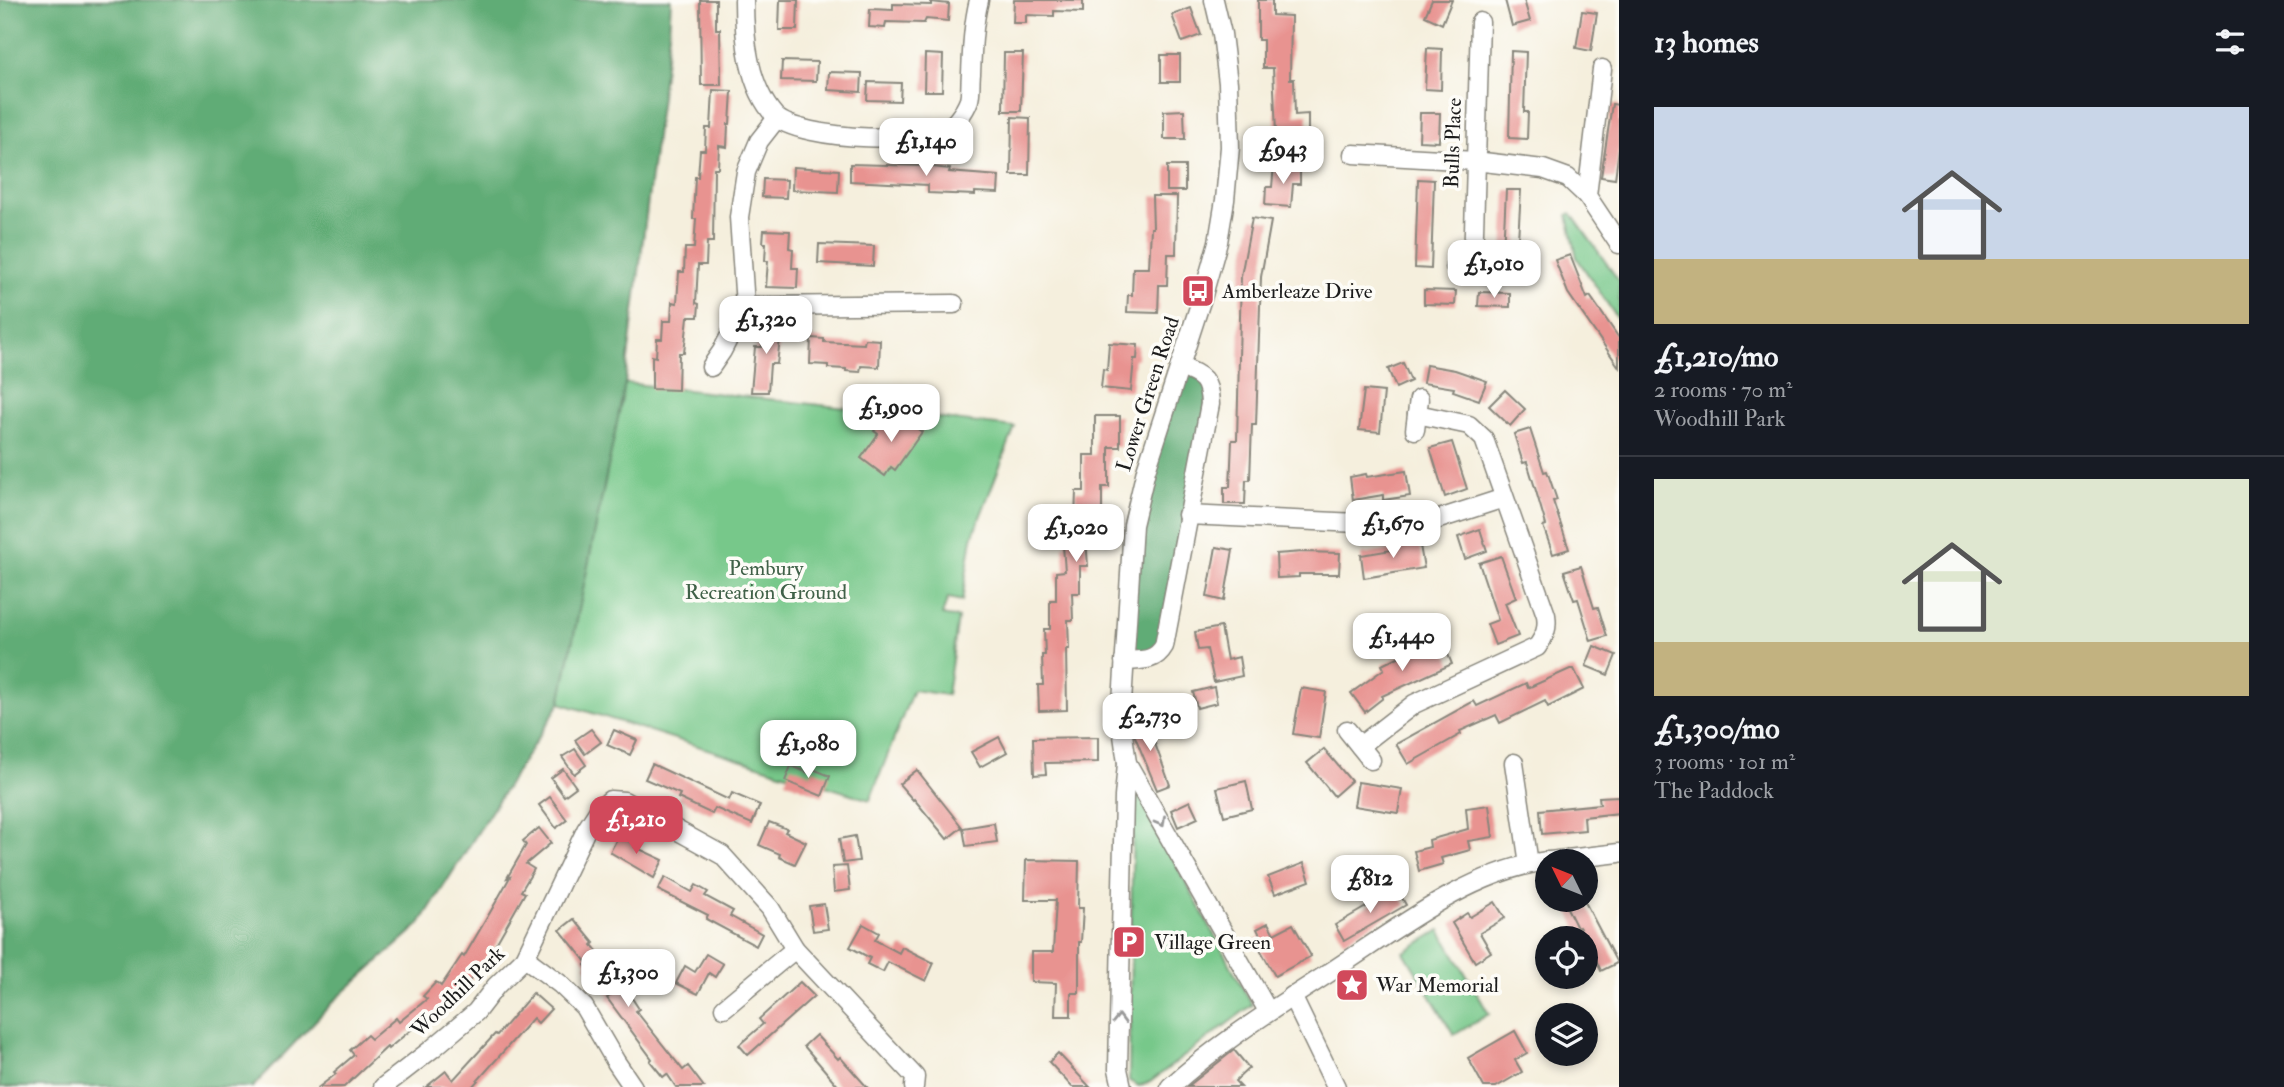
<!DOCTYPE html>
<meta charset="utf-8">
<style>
:root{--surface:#171b24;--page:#242831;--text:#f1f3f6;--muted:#9ea1a6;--line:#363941;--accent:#d1495b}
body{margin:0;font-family:"IM FELL Double Pica",serif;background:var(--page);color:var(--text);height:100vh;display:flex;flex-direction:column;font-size:26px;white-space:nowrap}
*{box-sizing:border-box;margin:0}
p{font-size:23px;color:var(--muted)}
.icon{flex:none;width:38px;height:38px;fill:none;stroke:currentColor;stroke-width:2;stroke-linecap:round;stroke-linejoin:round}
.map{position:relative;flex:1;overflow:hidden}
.details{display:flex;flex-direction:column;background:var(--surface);width:665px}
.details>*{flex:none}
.needle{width:46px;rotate:313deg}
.controls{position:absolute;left:1535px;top:849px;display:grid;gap:14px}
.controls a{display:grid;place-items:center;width:63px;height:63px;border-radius:50%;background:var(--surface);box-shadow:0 4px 10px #0003;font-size:35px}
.price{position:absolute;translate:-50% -60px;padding:0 16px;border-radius:14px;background:#fff;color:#222;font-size:23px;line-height:46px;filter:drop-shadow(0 2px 4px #0008)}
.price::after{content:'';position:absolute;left:50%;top:42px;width:21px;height:16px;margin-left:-10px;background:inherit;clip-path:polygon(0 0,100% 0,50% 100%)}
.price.current{background:var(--accent);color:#fff}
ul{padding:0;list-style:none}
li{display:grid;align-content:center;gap:14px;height:371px;padding:0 35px}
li+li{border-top:2px solid var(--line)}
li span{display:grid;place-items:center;height:217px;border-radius:0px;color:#555}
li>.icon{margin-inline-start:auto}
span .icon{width:126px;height:126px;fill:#fffc;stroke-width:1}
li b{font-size:30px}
h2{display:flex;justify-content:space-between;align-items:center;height:84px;padding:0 35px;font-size:30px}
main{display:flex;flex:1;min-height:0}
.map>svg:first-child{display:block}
</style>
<main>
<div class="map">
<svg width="1619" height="1087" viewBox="0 0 1619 1087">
<rect width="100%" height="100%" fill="#fdfcf7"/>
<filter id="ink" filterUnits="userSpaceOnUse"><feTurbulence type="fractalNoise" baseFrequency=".0143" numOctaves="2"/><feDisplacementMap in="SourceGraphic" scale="14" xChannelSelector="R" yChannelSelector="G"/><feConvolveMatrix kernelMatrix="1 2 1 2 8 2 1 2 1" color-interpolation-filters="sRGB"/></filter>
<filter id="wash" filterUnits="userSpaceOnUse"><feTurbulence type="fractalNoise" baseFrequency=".00686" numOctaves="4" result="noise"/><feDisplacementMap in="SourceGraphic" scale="28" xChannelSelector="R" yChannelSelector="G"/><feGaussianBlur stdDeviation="1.57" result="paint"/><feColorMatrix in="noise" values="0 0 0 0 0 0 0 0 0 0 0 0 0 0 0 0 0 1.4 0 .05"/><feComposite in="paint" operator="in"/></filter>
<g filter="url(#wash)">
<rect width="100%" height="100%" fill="#f5efdd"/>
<!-- green -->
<g fill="#77c88a" stroke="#4a7253" stroke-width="2">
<polygon points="1571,213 1619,281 1619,321 1577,258 1568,215"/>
<polygon points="625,383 1015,427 972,538 962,601 948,598 942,615 958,618 947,695 913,690 870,800 560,703"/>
<polygon points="1140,797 1252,1005 1150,1082 1139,1086 1129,1081 1133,799"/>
<polygon points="1440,930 1489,1014 1454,1035 1404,952"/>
</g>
<!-- forest -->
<g fill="#61ac76" stroke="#3e6449" stroke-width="2">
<polygon points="0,0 671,0 669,33 625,383 560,703 419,925 334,1001 253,1087 0,1087"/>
<polygon points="1181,367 1209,386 1164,646 1124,661 1133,525"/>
</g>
<g id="blocks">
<!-- building -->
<g fill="#e89390">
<polygon points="700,0 716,0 716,29 720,29 721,85 701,85"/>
<polygon points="780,0 798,0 797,30 779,30"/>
<polygon points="1014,0 1083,0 1083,12 1054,11 1054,16 1026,15 1026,23 1013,23"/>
<polygon points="1258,0 1272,0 1272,15 1291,16 1290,79 1294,79 1295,115 1308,114 1308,132 1276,132 1273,68 1263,68 1263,40 1258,40"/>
<polygon points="1432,0 1452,0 1442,24 1425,16"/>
<polygon points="1505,0 1524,0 1530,21 1512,26"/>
<polygon points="931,2 949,4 948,21 926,19 924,23 886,22 885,28 869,27 870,9 893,10 893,4 931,5"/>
<polygon points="1191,8 1201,35 1182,42 1172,15"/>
<polygon points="1582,11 1597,13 1591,51 1576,48"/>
<polygon points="1427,48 1442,49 1441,90 1425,89"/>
<polygon points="1511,51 1526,52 1524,112 1528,112 1527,139 1509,138"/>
<polygon points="1004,53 1023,53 1021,111 1003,111"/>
<polygon points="925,54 943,55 942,91 924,91"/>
<rect x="1161" y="55" width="19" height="27"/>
<polygon points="782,61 817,62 816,81 781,80"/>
<polygon points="829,72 862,73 861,92 828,90"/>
<polygon points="868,82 901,83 900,101 867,100"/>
<polygon points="713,90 732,91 730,124 728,124 727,147 719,146 718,168 714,168 713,242 707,242 706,265 698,265 696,303 699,304 698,317 688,317 684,353 679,353 678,390 652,389 652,356 656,357 657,339 662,339 663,321 671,321 672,302 677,303 679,272 684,272 685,248 694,248 696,219 693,219 695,177 698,177 700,150 705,150 706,128 711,128"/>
<polygon points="1612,104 1619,105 1619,148 1615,179 1601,177"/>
<polygon points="1184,110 1185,139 1164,139 1164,111"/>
<polygon points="1420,113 1440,113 1439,142 1419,141"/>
<polygon points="1012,117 1030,118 1029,175 1011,175"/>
<polygon points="850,164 924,166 950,169 949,172 999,176 998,193 975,192 975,195 928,193 928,185 850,181"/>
<polygon points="1274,165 1300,166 1300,184 1293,184 1291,207 1265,205 1266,187 1272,187"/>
<rect x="1167" y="166" width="18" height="25"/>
<polygon points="793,167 839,170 838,192 792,190"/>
<polygon points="763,179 787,180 786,198 762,197"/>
<polygon points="1418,179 1434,180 1431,269 1415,268"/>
<polygon points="1506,190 1521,190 1516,273 1502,272"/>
<polygon points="1152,196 1177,196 1176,254 1168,254 1167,285 1159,285 1158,313 1127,312 1128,295 1132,295 1133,268 1149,268 1151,228 1153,228"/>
<polygon points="1252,218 1271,221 1261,277 1256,425 1252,425 1250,480 1246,480 1245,504 1224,504 1224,487 1230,487 1232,440 1237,440 1241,276"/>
<polygon points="764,230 790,231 789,248 793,249 792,268 798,268 797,288 766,287 768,261 765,261 766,243 763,243"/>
<polygon points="819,244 874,246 873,266 818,263"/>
<polygon points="1570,255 1587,298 1590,296 1619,338 1619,367 1568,293 1555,260"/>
<polygon points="1424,290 1456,291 1455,305 1424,304"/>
<polygon points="1479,292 1510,293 1510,307 1478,306"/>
<polygon points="764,321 782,322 777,364 770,364 768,392 751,392 755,347 762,347"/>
<polygon points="811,338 824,339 824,342 864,344 865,339 880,340 879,367 861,366 860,372 846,371 846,369 828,368 828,365 810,364"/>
<polygon points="1109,343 1138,345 1137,359 1134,359 1131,391 1101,388 1103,369 1107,370"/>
<polygon points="1403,363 1411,381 1396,388 1388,369"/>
<polygon points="1426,365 1455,370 1487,381 1479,400 1453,391 1454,388 1423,383"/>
<polygon points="1364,390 1384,392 1380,432 1359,430"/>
<polygon points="1505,390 1525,409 1510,426 1489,406"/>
<polygon points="896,413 922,432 895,470 891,467 885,476 861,458 878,434 874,431 884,417 890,421"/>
<polygon points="1095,416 1120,416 1120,447 1109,447 1109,487 1102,487 1102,526 1092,527 1093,537 1086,538 1088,566 1080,566 1080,593 1072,593 1073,620 1068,620 1069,649 1066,649 1067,710 1039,711 1038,685 1043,685 1042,655 1045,655 1044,629 1050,629 1050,600 1056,600 1056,572 1065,571 1063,546 1066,546 1065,519 1075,519 1076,491 1084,491 1084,455 1095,455"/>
<polygon points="1530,429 1544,472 1547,471 1557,500 1553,501 1569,549 1553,554 1543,526 1546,525 1536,491 1527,462 1523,463 1514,434"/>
<polygon points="1452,442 1467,489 1445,497 1430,448"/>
<polygon points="1406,471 1410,496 1383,500 1383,495 1353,500 1350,477 1366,474 1367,477"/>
<polygon points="1480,529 1487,551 1465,559 1458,537"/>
<polygon points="1419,540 1424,568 1364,578 1361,555 1392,550 1391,546"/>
<polygon points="1216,547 1233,550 1224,601 1207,597"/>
<polygon points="1303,552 1340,553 1339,574 1299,574 1299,577 1277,578 1276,554"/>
<polygon points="1501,556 1516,598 1505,603 1518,636 1495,645 1487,624 1498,620 1479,563"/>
<polygon points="1581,566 1594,608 1598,607 1607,636 1591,641 1578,599 1574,600 1564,571"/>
<polygon points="1221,627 1227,660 1239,657 1242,676 1214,682 1207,649 1198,650 1195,632"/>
<polygon points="1442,640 1452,664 1382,696 1383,698 1365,712 1351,693 1384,669 1382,665 1410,651 1411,652"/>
<polygon points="1594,646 1616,655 1608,675 1586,666"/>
<polygon points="1570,669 1574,669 1584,689 1548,707 1545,701 1500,723 1496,715 1460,731 1461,734 1408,764 1396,744 1474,701 1477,706 1526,683 1528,688"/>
<polygon points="1214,687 1217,703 1197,708 1193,692"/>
<polygon points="1301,688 1326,692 1319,738 1293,734"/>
<polygon points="1145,716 1170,785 1157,790 1134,734 1133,721"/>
<polygon points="591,729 601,742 585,754 575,740"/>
<polygon points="614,730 637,740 630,755 607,745"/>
<polygon points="999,737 1007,752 980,767 971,752"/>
<polygon points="1098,737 1098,762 1045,763 1046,774 1034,775 1033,738"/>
<polygon points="575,749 586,765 574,774 562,757"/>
<polygon points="1324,749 1351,781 1334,796 1307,763"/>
<polygon points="652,764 729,800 732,793 760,805 752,824 715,808 712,814 678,798 680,794 645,779"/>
<polygon points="791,766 811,774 813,769 830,776 822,796 785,781"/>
<polygon points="563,769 576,787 564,796 551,778"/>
<polygon points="917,770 962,827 947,839 914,799 913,800 899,784"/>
<polygon points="1246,781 1252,809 1224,816 1217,788"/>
<polygon points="1358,782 1402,789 1398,813 1354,806"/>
<polygon points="1619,796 1619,813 1584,817 1585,830 1542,834 1540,810 1600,804 1599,797"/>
<polygon points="550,797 567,820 556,828 539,805"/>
<polygon points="1190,801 1198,818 1178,827 1171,810"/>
<polygon points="1489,805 1493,837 1468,841 1470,850 1441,858 1443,864 1419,871 1414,851 1430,847 1429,840 1468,829 1466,808"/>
<polygon points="769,822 787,829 785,832 806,842 795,864 779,857 780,854 759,845"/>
<polygon points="994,823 997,842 966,846 963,828"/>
<polygon points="539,828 551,843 526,864 534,869 521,891 525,893 488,958 486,957 462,992 457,989 439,1010 412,1029 388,1049 387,1047 344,1087 319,1087 336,1074 334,1072 354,1055 350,1050 367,1035 371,1039 396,1018 399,1022 427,999 423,996 436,982 441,986 462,955 464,957 492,909 510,877 507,878 526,845 523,841"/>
<polygon points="620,833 637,843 635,847 663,860 654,878 610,852"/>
<polygon points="855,836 859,861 843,863 839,839"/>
<polygon points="1026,860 1079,861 1078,908 1083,908 1081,942 1079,942 1079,993 1071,993 1071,1016 1055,1016 1056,983 1031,982 1031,952 1053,952 1056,900 1025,900"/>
<polygon points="1304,863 1310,881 1275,894 1268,877"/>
<polygon points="847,866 850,890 834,892 832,867"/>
<polygon points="665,877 692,892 696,885 708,892 705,896 733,911 730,916 762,934 756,946 706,919 708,915 658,890"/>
<polygon points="1397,889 1406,905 1344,941 1335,925"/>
<polygon points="1573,900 1584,900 1617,963 1601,971 1586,938 1579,927 1577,928 1565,904"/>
<polygon points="1495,902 1505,918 1480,933 1491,952 1475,962 1452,923 1467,913 1470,917"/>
<polygon points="824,904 828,929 813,931 809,906"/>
<polygon points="574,919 594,943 592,945 617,975 639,1009 636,1011 683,1070 688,1066 704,1087 676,1087 667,1074 663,1077 650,1061 652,1059 607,998 610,996 585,965 587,963 560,930"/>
<polygon points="1268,923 1274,934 1293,924 1311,956 1275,976 1255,940 1261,937 1257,929"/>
<polygon points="863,924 879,933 875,940 899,953 902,947 934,963 926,981 888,962 883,972 867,964 870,958 850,947"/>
<polygon points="706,954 723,964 715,977 709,973 698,994 676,983 685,966 695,972"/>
<polygon points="800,982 814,996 748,1055 739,1045 763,1024 759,1019"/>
<polygon points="533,993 551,1009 538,1023 533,1018 472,1087 426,1087 446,1071 453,1080 495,1034 497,1035"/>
<polygon points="1515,1031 1527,1053 1515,1060 1522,1072 1496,1087 1484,1087 1468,1058"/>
<polygon points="816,1035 838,1059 840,1057 867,1087 839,1087 804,1046"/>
<polygon points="1234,1050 1249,1068 1235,1081 1241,1087 1187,1087"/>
<polygon points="1058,1053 1090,1087 1072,1087 1049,1062"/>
</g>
</g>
</g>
<g filter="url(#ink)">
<use href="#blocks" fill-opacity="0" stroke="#88867c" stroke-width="2"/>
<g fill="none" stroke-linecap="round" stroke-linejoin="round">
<defs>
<g id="minor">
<path d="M 744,0 C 744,38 748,86 775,116 C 798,140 939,148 958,119 C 962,114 967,106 969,100 C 971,93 970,82 971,74 C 972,49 973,24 979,0"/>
<polyline points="1602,69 1587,196 1619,244"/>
<polyline points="1353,154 1475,161 1543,169 1568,178 1587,196"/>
<polyline points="1455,266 1484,267"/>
<polyline points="1473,266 1480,22"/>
<polyline points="745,306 954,304"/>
<polyline points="711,367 722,351 745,306 739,217 746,172 759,141 777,118"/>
<polyline points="1415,430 1419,399"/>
<polyline points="1187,515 1379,524 1436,520 1504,498"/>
<path d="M 1124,661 C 1141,660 1155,662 1164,646 L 1210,404 C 1209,379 1203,376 1181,367"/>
<polyline points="1347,730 1371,760"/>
<path d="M 1360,746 L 1414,704 L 1537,647 C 1545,636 1548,628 1546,615 L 1484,439 L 1469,425 L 1417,414"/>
<polyline points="1127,763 1268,1011"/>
<polyline points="1514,763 1529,864"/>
<polyline points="1550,861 1619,853"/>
<polyline points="525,958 560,984 584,1007 616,1062 633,1087"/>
<polyline points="1292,996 1336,1087"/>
<polyline points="724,1008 795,949"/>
<polyline points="383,1087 432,1049 476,1012 496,986 525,958 586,830 597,813 610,800 624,801 722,855 770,908 795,949 915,1077 914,1087"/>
<polyline points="1122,1087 1118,1069 1124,797 1127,763 1122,728 1122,703 1133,525 1146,470 1203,295 1218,242 1225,200 1230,147 1228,83 1222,34 1214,0"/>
<path d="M 1170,1087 C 1222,1040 1277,1007 1335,969 C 1398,928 1471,871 1547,861"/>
</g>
</defs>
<!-- minor casing -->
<use href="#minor" stroke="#88867c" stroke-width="21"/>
<!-- minor -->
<use href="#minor" stroke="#fff" stroke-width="18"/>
</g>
<!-- one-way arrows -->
<defs><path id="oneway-chevron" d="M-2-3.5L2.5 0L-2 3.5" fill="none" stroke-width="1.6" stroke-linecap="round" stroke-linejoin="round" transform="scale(1.75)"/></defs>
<g stroke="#999">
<use href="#oneway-chevron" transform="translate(1161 822) rotate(60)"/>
<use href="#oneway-chevron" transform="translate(1119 1019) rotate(-89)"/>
</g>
</g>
<!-- icons -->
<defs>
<symbol id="bus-square" viewBox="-11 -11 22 22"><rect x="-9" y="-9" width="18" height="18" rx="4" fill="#d1495b" stroke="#fdfcf7"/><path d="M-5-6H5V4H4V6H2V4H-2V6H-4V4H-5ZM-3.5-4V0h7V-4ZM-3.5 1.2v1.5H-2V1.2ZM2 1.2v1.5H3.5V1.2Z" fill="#fff"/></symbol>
<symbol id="parking-square" viewBox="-11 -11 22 22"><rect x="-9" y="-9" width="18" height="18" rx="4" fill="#d1495b" stroke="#fdfcf7"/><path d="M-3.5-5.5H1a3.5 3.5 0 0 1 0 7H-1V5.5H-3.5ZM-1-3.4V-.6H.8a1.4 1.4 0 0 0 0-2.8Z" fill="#fff"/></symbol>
<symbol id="sight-square" viewBox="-11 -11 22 22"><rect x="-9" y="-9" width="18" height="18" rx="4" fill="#d1495b" stroke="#fdfcf7"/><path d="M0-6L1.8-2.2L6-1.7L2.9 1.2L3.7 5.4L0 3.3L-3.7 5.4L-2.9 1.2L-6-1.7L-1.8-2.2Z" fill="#fff"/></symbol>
</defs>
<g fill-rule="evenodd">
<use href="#bus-square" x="1179" y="272" width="38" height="38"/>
<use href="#parking-square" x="1110" y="923" width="38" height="38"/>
<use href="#sight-square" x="1333" y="966" width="38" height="38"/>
</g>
<g text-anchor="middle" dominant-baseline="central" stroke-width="7" stroke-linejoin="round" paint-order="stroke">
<!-- street labels -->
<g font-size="21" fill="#1c1c1c" stroke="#fdfcf7">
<text transform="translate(1453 143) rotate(-88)">Bulls Place</text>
<text transform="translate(1148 394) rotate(-72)">Lower Green Road</text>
<text transform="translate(458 992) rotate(-44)">Woodhill Park</text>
</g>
<!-- poi labels -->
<g font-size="21" fill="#1c1c1c" stroke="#fdfcf7" text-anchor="start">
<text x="1222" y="291">Amberleaze Drive</text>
<text x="1154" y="942">Village Green</text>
<text x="1376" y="985">War Memorial</text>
</g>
<!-- park labels -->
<g font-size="21" fill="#406148" stroke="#fdfcf7">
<text x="766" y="568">Pembury<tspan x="766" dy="24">Recreation Ground</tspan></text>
</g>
</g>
</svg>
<div class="controls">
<a><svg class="needle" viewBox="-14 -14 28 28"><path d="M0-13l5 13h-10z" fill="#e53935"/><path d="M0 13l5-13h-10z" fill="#9ea1a6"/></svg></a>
<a><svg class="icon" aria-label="locate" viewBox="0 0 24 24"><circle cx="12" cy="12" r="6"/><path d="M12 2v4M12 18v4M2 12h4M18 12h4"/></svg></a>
<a><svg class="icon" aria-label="layers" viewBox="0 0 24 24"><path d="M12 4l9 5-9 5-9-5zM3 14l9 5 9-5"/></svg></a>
</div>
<b class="price" style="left:926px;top:178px">£1,140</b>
<b class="price" style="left:1283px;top:186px">£943</b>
<b class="price" style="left:1494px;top:300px">£1,010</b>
<b class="price" style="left:766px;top:356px">£1,320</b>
<b class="price" style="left:891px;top:444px">£1,900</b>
<b class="price" style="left:1393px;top:560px">£1,670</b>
<b class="price" style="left:1076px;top:564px">£1,020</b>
<b class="price" style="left:1402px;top:673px">£1,440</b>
<b class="price" style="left:1150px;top:753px">£2,730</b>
<b class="price" style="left:808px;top:780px">£1,080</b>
<b class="price current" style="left:636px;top:856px">£1,210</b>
<b class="price" style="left:1370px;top:915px">£812</b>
<b class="price" style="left:628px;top:1009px">£1,300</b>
</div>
<section class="details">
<h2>13 homes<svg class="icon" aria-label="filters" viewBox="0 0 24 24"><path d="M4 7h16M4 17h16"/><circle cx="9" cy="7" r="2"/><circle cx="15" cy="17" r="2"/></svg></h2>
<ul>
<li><span style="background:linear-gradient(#c9d6e8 70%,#c2b280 0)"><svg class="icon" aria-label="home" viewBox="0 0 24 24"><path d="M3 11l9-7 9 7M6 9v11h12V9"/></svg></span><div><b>£1,210/mo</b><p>2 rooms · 70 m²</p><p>Woodhill Park</p></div></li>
<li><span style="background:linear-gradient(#dfe7d0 75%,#c2b280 0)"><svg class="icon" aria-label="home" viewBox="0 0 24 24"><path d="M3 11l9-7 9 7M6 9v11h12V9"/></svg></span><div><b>£1,300/mo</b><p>3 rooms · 101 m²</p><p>The Paddock</p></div></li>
</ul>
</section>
</main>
